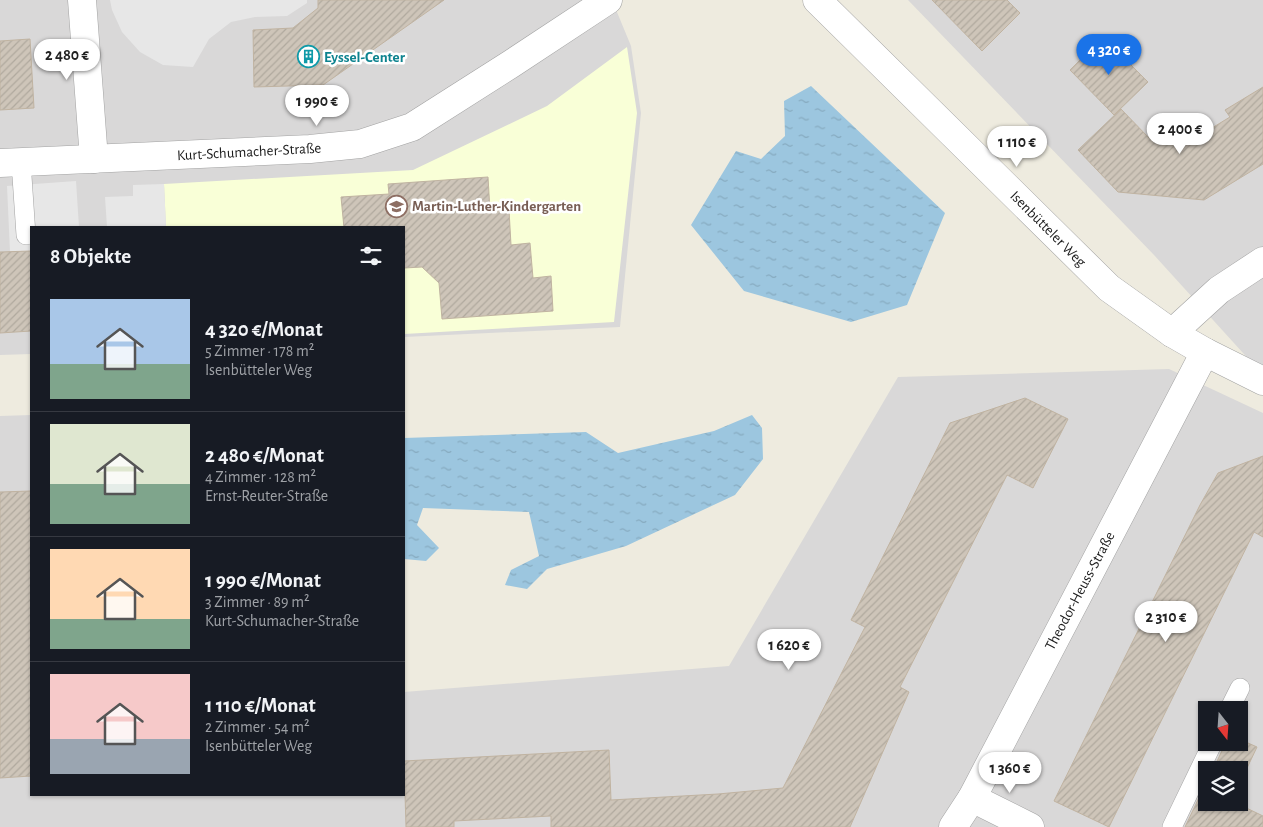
<!DOCTYPE html>
<html lang="de">
<meta charset="utf-8">
<style>
:root{--surface:#171b24;--page:#242831;--text:#f1f3f6;--muted:#9ea1a6;--line:#363941;--accent:#1a73e8}
body{margin:0;font-family:"Alegreya Sans",sans-serif;background:var(--page);color:var(--text);height:100vh;display:flex;flex-direction:column;font-size:19px;white-space:nowrap}
*{box-sizing:border-box;margin:0}
p{font-size:16px;color:var(--muted)}
.icon{flex:none;width:28px;height:28px;fill:none;stroke:currentColor;stroke-width:2;stroke-linecap:round;stroke-linejoin:round}
.map{position:relative;flex:1;overflow:hidden}
.drawer{position:absolute;left:30px;top:226px;width:375px;height:570px;display:flex;flex-direction:column;background:var(--surface);border-radius:0px;box-shadow:0 1px 4px #0004}
.drawer>*{flex:none}
.needle{width:32px;rotate:163deg}
.buttons{position:absolute;left:1198px;top:701px;display:grid;gap:10px}
.buttons a{display:grid;place-items:center;width:50px;height:50px;border-radius:0px;background:var(--surface);box-shadow:0 1px 4px #0004;font-size:25px}
.price{position:absolute;translate:-50% -42px;padding:0 11px;border-radius:18px;background:#fff;color:#222;font-size:16px;line-height:32px;filter:drop-shadow(0 1px 2px #0008)}
.price::after{content:'';position:absolute;left:50%;top:30px;width:15px;height:11px;margin-left:-8px;background:inherit;clip-path:polygon(0 0,100% 0,50% 100%)}
.price.current{background:var(--accent);color:#fff}
ul{padding:0;list-style:none}
li{display:flex;align-items:center;gap:15px;height:125px;padding:0 20px}
li+li{border-top:1px solid var(--line)}
li span{display:grid;place-items:center;flex:none;width:140px;height:100px;border-radius:0px;color:#555}
li>.icon{margin-inline-start:auto}
span .icon{width:60px;height:60px;fill:#fffc;stroke-width:1}
li b{font-size:21px}
h2{display:flex;justify-content:space-between;align-items:center;height:60px;padding:0 20px;font-size:21px}
.map>svg:first-child{display:block}
</style>
<div class="map">
<svg width="1263" height="827" viewBox="0 0 1263 827">
<defs>
<pattern id="water-ripples" width="26" height="14" patternUnits="userSpaceOnUse" patternTransform="scale(1.25)"><rect width="26" height="14" fill="#9cc6df"/><path d="M2 4q2-2 4 0t4 0M15 11q2-2 4 0t4 0" fill="none" stroke="#86aabf"/></pattern>
<pattern id="building-hatch" width="6" height="6" patternUnits="userSpaceOnUse" patternTransform="scale(1.25)"><rect width="6" height="6" fill="#cec5b9"/><path d="M-1 1l2-2M0 6l6-6M5 7l2-2" fill="none" stroke="#b0a99e"/></pattern>
</defs>
<rect width="100%" height="100%" fill="#eeebdf"/>
<!-- residential -->
<g fill="#d9d8d8" fill-rule="evenodd">
<polygon points="0,0 612,0 631,46 641,113 620,327 404,337 404,228 31,228 31,354 0,355"/>
<polygon points="908,0 1263,0 1263,375 1154,255"/>
<path d="M 1169,369 L 1263,413 L 1263,827 L 0,827 L 0,416 L 31,415 L 31,795 L 404,795 L 404,692 L 729,666 L 898,377 ZM 1206,710 L 1239,710 L 1239,742 L 1206,742 ZM 1206,770 L 1239,770 L 1239,802 L 1206,802 Z"/>
</g>
<!-- education -->
<polygon fill="#f9ffd7" points="627,47 637,113 614,322 404,334 404,228 166,227 164,184 413,170 547,106"/>
<!-- parking -->
<g fill="#e7e7e7">
<polygon points="110,0 307,0 307,3 287,16 255,17 231,22 209,39 193,67 163,65 140,52 122,32 112,10"/>
<polygon points="76,181 79,227 31,228 31,251 10,252 7,186"/>
<polygon points="164,184 166,227 107,227 105,197 133,196 133,185"/>
</g>
<!-- water -->
<g fill="url(#water-ripples)">
<polygon points="811,86 945,213 907,305 851,322 744,291 691,225 736,151 761,159 785,136 784,101"/>
<polygon points="752,415 762,428 763,459 735,495 626,546 547,569 527,589 505,585 511,570 539,556 529,512 423,508 417,525 439,548 426,561 404,559 404,438 586,432 618,453 714,431"/>
</g>
<!-- building -->
<g fill="url(#building-hatch)" stroke="#c0b3a1">
<polygon points="318,0 444,0 323,85 254,87 253,30 293,28 318,8"/>
<polygon points="932,0 1007,0 1020,13 982,51"/>
<polygon points="1103,37 1148,82 1114,115 1070,70"/>
<polygon points="30,39 34,108 0,110 0,41"/>
<polygon points="1263,87 1263,164 1204,200 1118,192 1078,150 1121,109 1149,138 1184,145 1230,117 1225,110"/>
<polygon points="488,177 490,211 509,210 511,245 530,243 533,278 551,276 553,311 442,319 439,283 422,267 404,268 404,228 344,228 341,197 389,194 388,184"/>
<polygon points="31,251 31,331 0,333 0,252"/>
<polygon points="1025,398 1068,419 1033,488 1007,475 900,687 909,692 850,827 551,827 551,816 454,821 454,827 406,827 404,761 609,750 611,800 718,794 783,788 865,627 851,620 950,423"/>
<polygon points="1263,456 1263,537 1254,532 1109,827 1054,801 1200,505 1218,473"/>
<polygon points="31,491 31,776 0,778 0,492"/>
<polygon points="1239,739 1257,747 1239,785 1239,770 1213,770 1226,742 1239,742"/>
<polygon points="1206,783 1206,802 1234,802 1263,816 1263,827 1185,827"/>
</g>
<g fill="none" stroke-linecap="round" stroke-linejoin="round">
<defs>
<g id="service">
<polyline points="21,162 26,235"/>
<polyline points="1229,710 1240,688"/>
<polyline points="1172,827 1213,742"/>
</g>
<g id="minor">
<polyline points="82,0 94,159"/>
<polyline points="817,0 1109,288 1172,333 1205,352 1263,381"/>
<polyline points="0,163 310,149 360,144 412,127 511,64 608,0"/>
<polyline points="1172,333 1219,290 1263,261"/>
<polyline points="972,798 1030,827"/>
<polyline points="953,827 972,798 1205,352"/>
</g>
</defs>
<!-- service casing -->
<use href="#service" stroke="#a2a2a2" stroke-width="20"/>
<!-- minor casing -->
<use href="#minor" stroke="#a2a2a2" stroke-width="29"/>
<!-- service -->
<use href="#service" stroke="#fff" stroke-width="19"/>
<!-- minor -->
<use href="#minor" stroke="#fff" stroke-width="28"/>
</g>
<!-- icons -->
<defs>
<symbol id="building-ring" viewBox="-11 -11 22 22"><circle r="9.5" fill="#fff" stroke="#0f9aa8" stroke-width="1.5"/><path d="M-4-6H4V6H1V3H-1V6H-4ZM-2.5-4.3h1.7v1.8h-1.7ZM.8-4.3h1.7v1.8H.8ZM-2.5-1h1.7V.8h-1.7ZM.8-1h1.7V.8H.8Z" fill="#0f9aa8"/></symbol>
<symbol id="school-ring" viewBox="-11 -11 22 22"><circle r="9.5" fill="#fff" stroke="#8d6e63" stroke-width="1.5"/><path d="M0-5L7-2L0 1L-7-2ZM-4 1L0 2.5L4 1V4Q0 6-4 4Z" fill="#8d6e63"/></symbol>
</defs>
<g fill-rule="evenodd">
<use href="#building-ring" x="296" y="44" width="25" height="25"/>
<use href="#school-ring" x="384" y="194" width="25" height="25"/>
</g>
<g text-anchor="middle" dominant-baseline="central" stroke-width="5" stroke-linejoin="round" paint-order="stroke">
<!-- culture labels -->
<g font-size="15" font-weight="bold" fill="#0d838f" stroke="#fff" text-anchor="start">
<text x="324" y="57">Eyssel-Center</text>
</g>
<!-- street labels -->
<g font-size="15" fill="#1b1b1b" stroke="#fff">
<text transform="translate(249 152) rotate(-3)">Kurt-Schumacher-Straße</text>
<text transform="translate(1048 229) rotate(45)">Isenbütteler Weg</text>
<text transform="translate(1080 591) rotate(-62)">Theodor-Heuss-Straße</text>
</g>
<!-- education labels -->
<g font-size="15" font-weight="bold" fill="#785e54" stroke="#fff" text-anchor="start">
<text x="412" y="206">Martin-Luther-Kindergarten</text>
</g>
</g>
</svg>
<div class="buttons">
<a><svg class="needle" viewBox="-14 -14 28 28"><path d="M0-13l5 13h-10z" fill="#e53935"/><path d="M0 13l5-13h-10z" fill="#9ea1a6"/></svg></a>
<a><svg class="icon" aria-label="layers" viewBox="0 0 24 24"><path d="M12 4l9 5-9 5-9-5zM3 14l9 5 9-5"/></svg></a>
</div>
<b class="price current" style="left:1109px;top:76px">4 320 €</b>
<b class="price" style="left:67px;top:81px">2 480 €</b>
<b class="price" style="left:317px;top:127px">1 990 €</b>
<b class="price" style="left:1180px;top:155px">2 400 €</b>
<b class="price" style="left:1017px;top:168px">1 110 €</b>
<b class="price" style="left:1166px;top:643px">2 310 €</b>
<b class="price" style="left:789px;top:671px">1 620 €</b>
<b class="price" style="left:1010px;top:794px">1 360 €</b>
<section class="drawer">
<h2>8 Objekte<svg class="icon" aria-label="filters" viewBox="0 0 24 24"><path d="M4 7h16M4 17h16"/><circle cx="9" cy="7" r="2"/><circle cx="15" cy="17" r="2"/></svg></h2>
<ul>
<li><span style="background:linear-gradient(#a9c7e8 65%,#7fa58c 0)"><svg class="icon" aria-label="home" viewBox="0 0 24 24"><path d="M3 11l9-7 9 7M6 9v11h12V9"/></svg></span><div><b>4 320 €/Monat</b><p>5 Zimmer · 178 m²</p><p>Isenbütteler Weg</p></div></li>
<li><span style="background:linear-gradient(#dfe7d0 60%,#7fa58c 0)"><svg class="icon" aria-label="home" viewBox="0 0 24 24"><path d="M3 11l9-7 9 7M6 9v11h12V9"/></svg></span><div><b>2 480 €/Monat</b><p>4 Zimmer · 128 m²</p><p>Ernst-Reuter-Straße</p></div></li>
<li><span style="background:linear-gradient(#ffd9b3 70%,#7fa58c 0)"><svg class="icon" aria-label="home" viewBox="0 0 24 24"><path d="M3 11l9-7 9 7M6 9v11h12V9"/></svg></span><div><b>1 990 €/Monat</b><p>3 Zimmer · 89 m²</p><p>Kurt-Schumacher-Straße</p></div></li>
<li><span style="background:linear-gradient(#f6c9c9 65%,#9aa5b1 0)"><svg class="icon" aria-label="home" viewBox="0 0 24 24"><path d="M3 11l9-7 9 7M6 9v11h12V9"/></svg></span><div><b>1 110 €/Monat</b><p>2 Zimmer · 54 m²</p><p>Isenbütteler Weg</p></div></li>
</ul>
</section>
</div>
